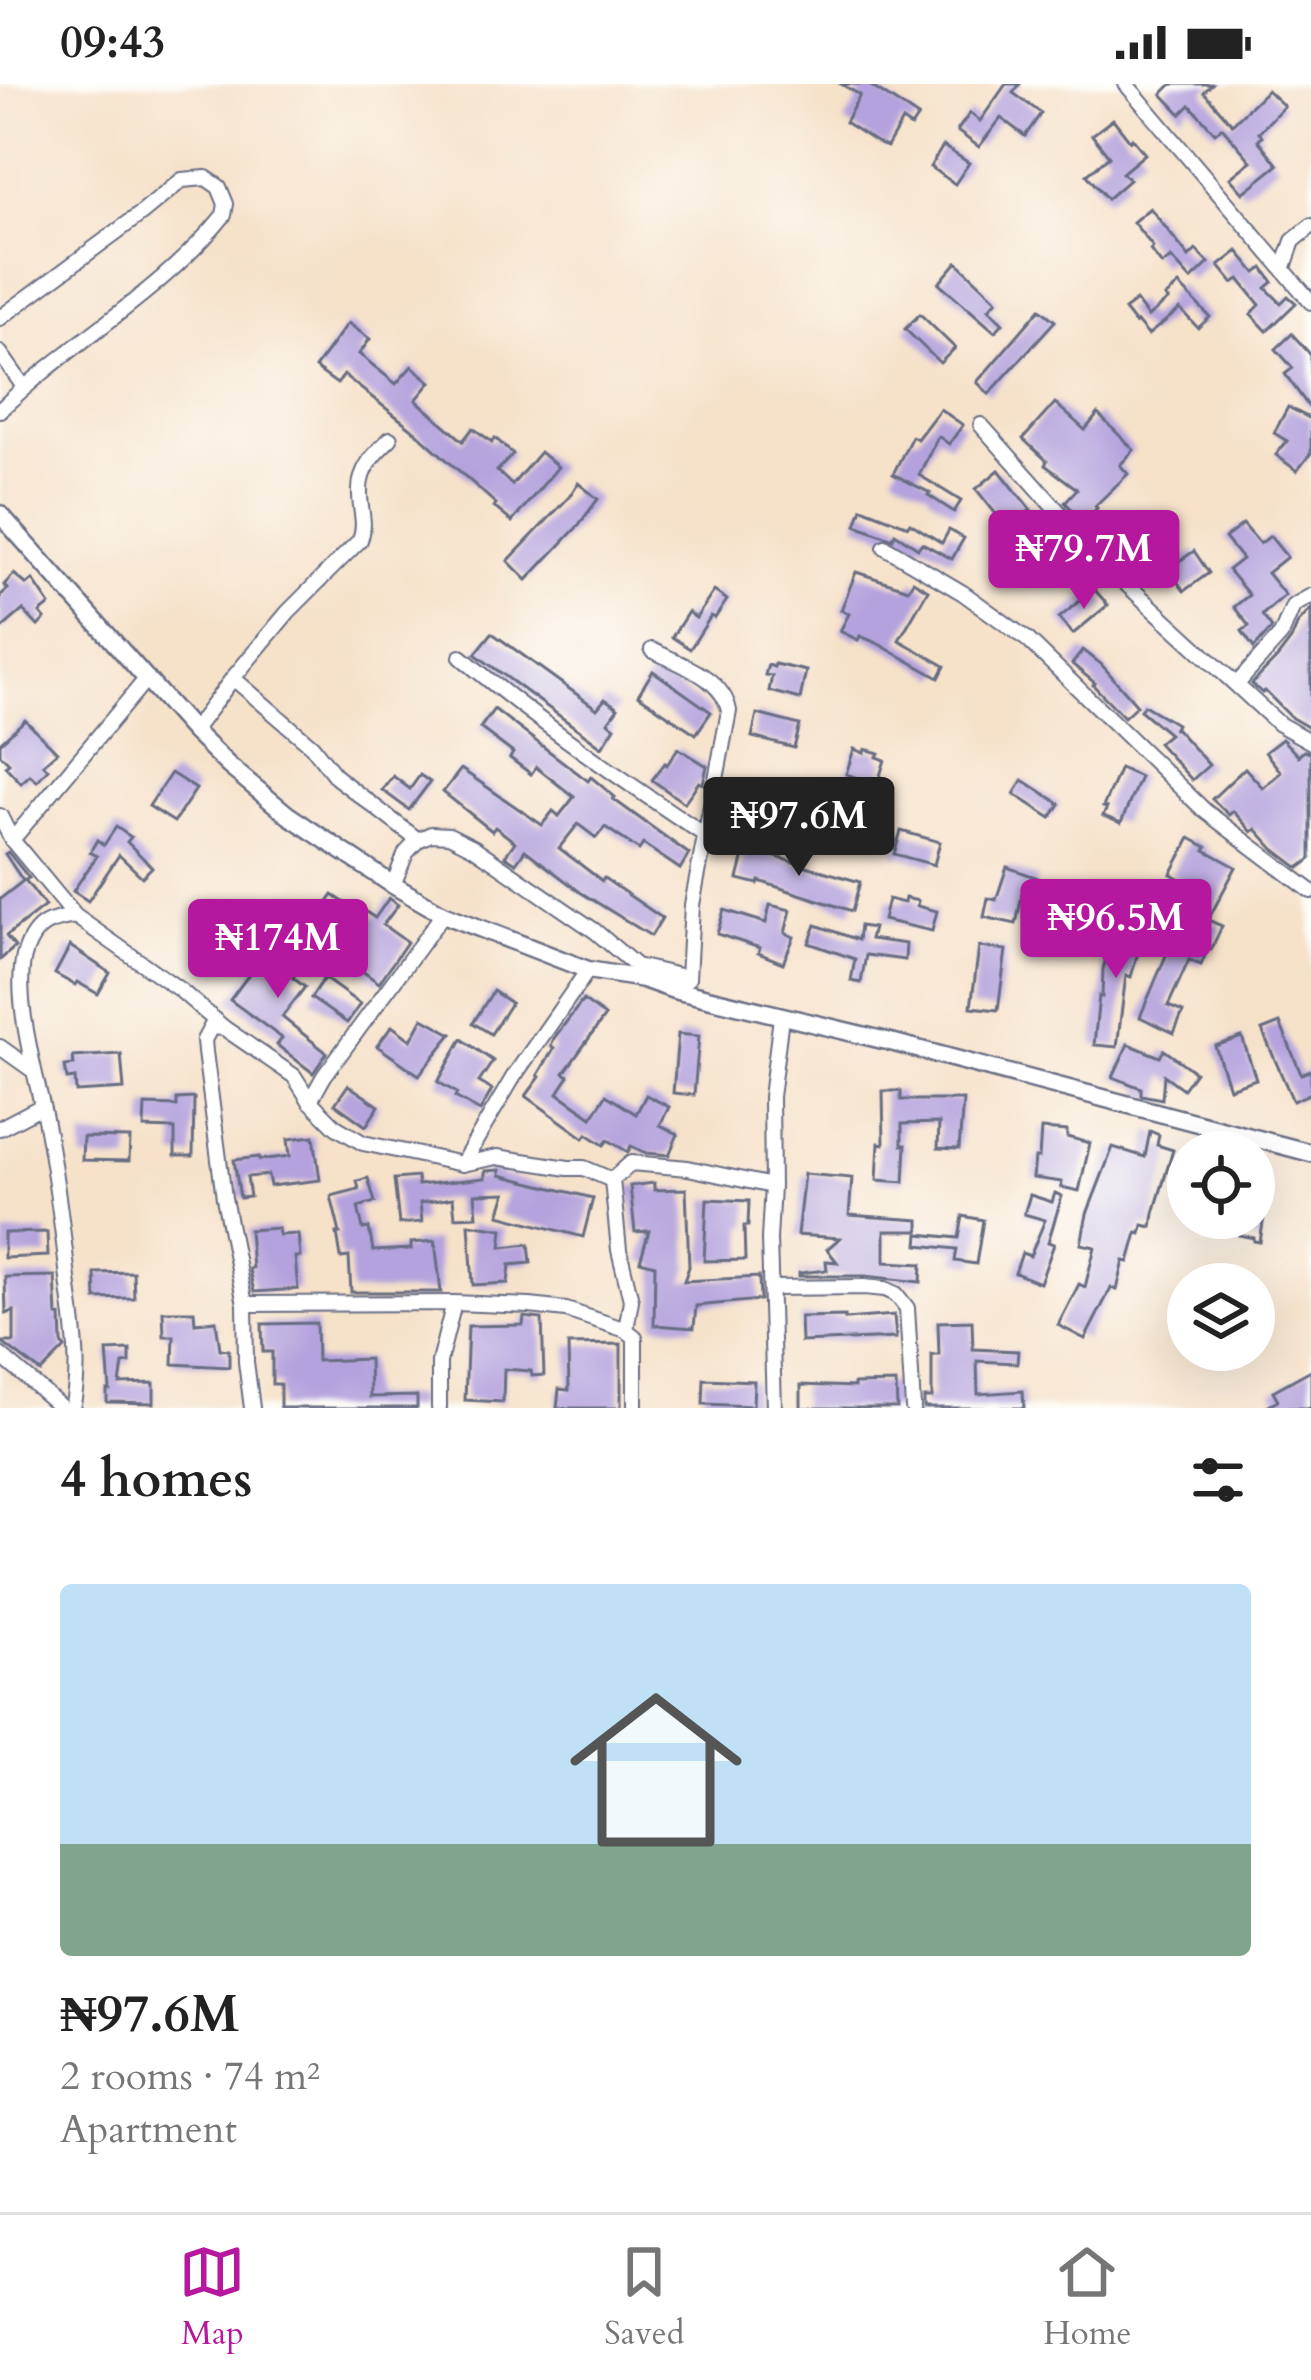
<!DOCTYPE html>
<meta charset="utf-8">
<style>
:root{--surface:#fff;--page:#f2f2f2;--text:#222;--muted:#767676;--line:#e0e0e0;--accent:#b5179e}
body{margin:0;font-family:Cardo,serif;background:var(--page);color:var(--text);height:100vh;display:flex;flex-direction:column;font-size:45px;white-space:nowrap}
*{box-sizing:border-box;margin:0}
p{font-size:39px;color:var(--muted)}
.icon{flex:none;width:66px;height:66px;fill:none;stroke:currentColor;stroke-width:2;stroke-linecap:round;stroke-linejoin:round}
.map{position:relative;height:1324px;overflow:hidden}
.side{display:flex;flex-direction:column;background:var(--surface);flex:1}
.side>*{flex:none}
.buttons{position:absolute;left:1167px;top:1047px;display:grid;gap:24px}
.buttons a{display:grid;place-items:center;width:108px;height:108px;border-radius:50%;background:var(--surface);box-shadow:0 12px 48px #0002;font-size:60px}
.price{position:absolute;translate:-50% -102px;padding:0 27px;border-radius:12px;background:var(--accent);color:#fff;font-size:39px;line-height:78px;filter:drop-shadow(0 3px 6px #0008)}
.price::after{content:'';position:absolute;left:50%;top:72px;width:36px;height:27px;margin-left:-18px;background:inherit;clip-path:polygon(0 0,100% 0,50% 100%)}
.price.selected{background:#222;color:#fff}
ul{padding:0;list-style:none}
li{display:grid;align-content:center;gap:24px;height:636px;padding:0 60px}
li+li{border-top:3px solid var(--line)}
li span{display:grid;place-items:center;height:372px;border-radius:12px;color:#555}
li>.icon{margin-inline-start:auto}
span .icon{width:216px;height:216px;fill:#fffc;stroke-width:1}
li b{font-size:51px}
h2{display:flex;justify-content:space-between;align-items:center;height:144px;padding:0 60px;font-size:51px}
.status{display:flex;justify-content:space-between;align-items:center;height:84px;padding:0 60px;background:var(--surface);direction:ltr}
.status svg{height:33px;fill:currentColor}
.tab-bar{display:flex;justify-content:space-around;align-items:center;height:168px;border-top:3px solid var(--line);background:var(--surface);font-size:33px;color:var(--muted)}
.tab-bar a{display:grid;justify-items:center;gap:6px}
.tab-bar .selected{color:var(--accent)}
.map>svg:first-child{display:block}
</style>
<div class="status"><b>09:43</b><svg viewBox="0 0 49 12"><path d="M0 12V9h3v3zM5 12V6h3v6zM10 12V3h3v9zM15 12V0h3v12zM26 1h20v11H26zM47 4h2v5h-2z"/></svg></div>
<div class="map">
<svg width="1311" height="1324" viewBox="0 0 1311 1324">
<rect width="100%" height="100%" fill="#fdfcf7"/>
<filter id="ink" filterUnits="userSpaceOnUse"><feTurbulence type="fractalNoise" baseFrequency=".00833" numOctaves="2"/><feDisplacementMap in="SourceGraphic" scale="24" xChannelSelector="R" yChannelSelector="G"/><feConvolveMatrix kernelMatrix="1 2 1 2 8 2 1 2 1" color-interpolation-filters="sRGB"/></filter>
<filter id="wash" filterUnits="userSpaceOnUse"><feTurbulence type="fractalNoise" baseFrequency=".004" numOctaves="4" result="noise"/><feDisplacementMap in="SourceGraphic" scale="48" xChannelSelector="R" yChannelSelector="G"/><feGaussianBlur stdDeviation="2.7" result="paint"/><feColorMatrix in="noise" values="0 0 0 0 0 0 0 0 0 0 0 0 0 0 0 0 0 1.4 0 .05"/><feComposite in="paint" operator="in"/></filter>
<g filter="url(#wash)">
<rect width="100%" height="100%" fill="#f6e1c9"/>
<g id="blocks">
<!-- building -->
<g fill="#b3a2dd">
<polygon points="841,0 868,0 918,33 911,43 902,37 887,63 879,60 845,38 860,11"/>
<polygon points="1006,0 1020,0 1013,9 1041,29 1025,52 1001,34 979,63 957,47 970,29 980,37"/>
<polygon points="1172,0 1212,0 1204,8 1232,40 1267,6 1284,22 1259,48 1262,52 1258,56 1278,81 1243,109 1230,94 1251,77 1222,43 1215,49 1190,21 1181,30 1162,10"/>
<polygon points="1113,35 1130,57 1132,54 1145,70 1122,89 1129,96 1107,115 1087,91 1109,72 1092,51"/>
<polygon points="943,62 969,79 955,100 930,83"/>
<polygon points="1150,124 1189,173 1196,166 1209,179 1191,196 1171,174 1162,181 1150,166 1153,163 1133,138"/>
<polygon points="1238,167 1256,189 1263,184 1273,198 1266,204 1281,219 1288,212 1296,219 1267,247 1251,230 1260,221 1239,195 1233,199 1219,182"/>
<polygon points="957,178 997,216 989,225 1003,239 995,248 939,199"/>
<polygon points="1179,201 1210,233 1198,244 1180,225 1148,251 1137,238 1135,240 1124,226 1136,217 1148,233 1168,216 1165,213"/>
<polygon points="1040,225 1055,237 989,310 977,298"/>
<polygon points="920,230 955,264 940,279 905,245"/>
<polygon points="348,239 370,255 359,270 396,300 412,282 431,298 416,316 463,357 473,344 492,358 495,354 513,370 497,387 512,401 540,368 558,383 512,438 494,423 496,420 411,344 344,291 337,300 315,284"/>
<polygon points="1292,250 1311,271 1311,326 1285,290 1293,284 1276,265"/>
<polygon points="1055,319 1085,346 1098,330 1134,366 1120,381 1128,390 1095,422 1097,424 1083,438 1065,418 1077,405 1045,381 1047,377 1023,355"/>
<polygon points="1288,323 1311,335 1311,369 1297,387 1276,371 1287,357 1274,349"/>
<polygon points="940,325 963,341 949,360 938,352 919,391 961,417 954,428 928,411 930,409 893,390 912,352 917,355"/>
<polygon points="999,386 1031,426 1007,444 976,405"/>
<polygon points="578,399 598,415 578,442 527,496 508,477 569,413"/>
<polygon points="862,424 908,442 910,439 942,459 949,446 964,454 952,475 922,459 918,464 895,449 893,455 856,441"/>
<polygon points="1243,440 1260,460 1270,452 1287,473 1267,489 1285,511 1262,531 1272,544 1254,564 1242,547 1249,542 1234,523 1249,511 1228,486 1242,475 1225,454"/>
<polygon points="1194,467 1209,489 1184,507 1168,485"/>
<polygon points="856,488 908,505 913,497 928,506 899,556 945,582 939,594 877,559 860,552 858,556 840,547 849,530 841,526"/>
<polygon points="14,490 27,501 33,496 50,521 40,529 45,535 38,542 23,526 0,546 0,512 8,505 4,501"/>
<polygon points="1094,505 1108,521 1073,550 1059,534"/>
<polygon points="714,507 727,516 715,534 711,532 690,565 672,553 688,528 696,534"/>
<polygon points="1311,525 1311,645 1292,634 1265,607 1262,609 1252,600 1278,573 1291,556 1298,539"/>
<polygon points="492,549 597,625 605,615 618,624 608,638 615,643 602,663 475,570"/>
<polygon points="1083,566 1101,580 1137,621 1124,633 1093,601 1095,599 1072,580"/>
<polygon points="775,580 806,587 800,615 769,607 772,592 765,591 768,581 774,583"/>
<polygon points="653,587 711,628 696,650 638,611"/>
<polygon points="1144,621 1176,640 1173,646 1175,644 1209,681 1192,696 1158,659 1169,650 1140,626"/>
<polygon points="494,625 588,697 591,693 615,713 613,715 689,770 680,785 643,760 639,766 605,743 596,754 578,740 559,764 602,797 604,794 662,834 651,852 580,808 525,766 516,779 505,772 515,758 495,743 492,747 443,708 461,685 542,741 553,727 559,732 574,713 536,683 531,690 510,674 513,669 480,644"/>
<polygon points="757,630 800,641 794,664 752,653"/>
<polygon points="25,636 57,668 43,680 48,685 37,697 30,691 21,699 5,682 9,679 0,670 0,659"/>
<polygon points="1282,655 1298,672 1304,667 1311,669 1311,775 1299,784 1274,765 1256,745 1252,748 1233,727 1229,731 1212,715 1245,684 1263,704 1281,688 1265,668"/>
<polygon points="678,664 707,682 703,700 699,698 684,719 652,696 665,679 667,681"/>
<polygon points="854,665 864,669 865,665 879,669 877,673 885,676 877,701 846,690"/>
<polygon points="1120,684 1140,693 1121,739 1103,732 1107,724 1103,723"/>
<polygon points="171,689 196,705 174,738 149,722"/>
<polygon points="420,691 430,698 409,726 382,706 393,692 410,705"/>
<polygon points="1023,696 1060,720 1051,734 1014,710"/>
<polygon points="843,716 883,726 876,752 843,743 846,732 839,730"/>
<polygon points="116,743 131,753 127,758 152,783 142,793 119,771 88,817 73,807 97,772 90,768 97,756 104,761"/>
<polygon points="901,747 940,758 934,781 894,770"/>
<polygon points="1190,754 1207,763 1205,766 1236,783 1208,836 1222,842 1211,866 1208,865 1201,881 1189,876 1168,922 1183,928 1174,949 1140,933 1195,803 1171,790"/>
<polygon points="746,764 860,798 852,827 759,797 758,800 738,795"/>
<polygon points="8,768 29,794 25,796 45,822 6,852 15,863 0,876 0,815 23,797 5,770"/>
<polygon points="1007,783 1038,794 1030,815 1022,811 1016,840 984,833 988,814 996,816"/>
<polygon points="333,811 361,830 363,826 375,834 389,814 398,821 383,841 407,858 379,899 359,885 363,880 312,841"/>
<polygon points="905,814 918,817 917,822 937,827 932,847 883,836 888,815 904,819"/>
<polygon points="770,821 791,826 785,849 794,853 783,879 758,869 760,864 717,850 724,826 766,839"/>
<polygon points="1117,835 1145,844 1131,893 1126,891 1117,963 1094,961 1099,912 1102,913 1103,885"/>
<polygon points="816,841 858,856 860,842 873,844 870,855 906,860 905,876 866,871 861,899 851,897 855,875 809,859"/>
<polygon points="273,852 304,876 293,894 305,903 282,933 327,969 313,989 277,961 282,954 230,916 267,866 265,864"/>
<polygon points="70,862 110,889 98,910 77,898 75,901 55,890"/>
<polygon points="979,863 1006,866 998,926 971,923"/>
<polygon points="324,894 360,920 347,939 311,914"/>
<polygon points="493,907 511,919 491,950 473,939"/>
<polygon points="583,916 605,932 564,989 569,992 558,1009 592,1033 606,1011 636,1030 646,1011 669,1023 660,1041 678,1050 669,1071 646,1069 631,1062 628,1068 608,1056 604,1061 587,1050 584,1054 526,1012 540,993 538,991 554,964 551,962 554,954"/>
<polygon points="423,934 452,950 419,991 377,962 392,942 411,956"/>
<polygon points="1280,939 1301,990 1311,986 1311,1009 1293,1017 1262,946"/>
<polygon points="678,950 699,952 694,1011 673,1009"/>
<polygon points="1242,953 1256,995 1229,1004 1215,962"/>
<polygon points="462,955 493,977 479,998 492,1006 480,1027 455,1013 457,1009 438,998"/>
<polygon points="1128,960 1160,973 1164,966 1195,988 1183,1005 1164,991 1162,1015 1141,1011 1141,1004 1113,993"/>
<polygon points="121,970 124,1005 76,1008 75,994 67,995 65,982 74,981 73,973"/>
<polygon points="348,1001 379,1022 366,1042 335,1020"/>
<polygon points="883,1007 901,1007 901,1016 963,1016 959,1065 938,1064 939,1039 902,1040 902,1061 906,1061 904,1098 877,1096 879,1059 884,1060"/>
<polygon points="194,1014 193,1072 175,1072 175,1045 144,1044 145,1021 177,1022 177,1015"/>
<polygon points="1041,1045 1067,1047 1067,1053 1090,1059 1079,1107 1061,1103 1062,1098 1033,1094 1035,1074 1039,1074"/>
<polygon points="1150,1047 1159,1051 1157,1061 1173,1066 1154,1129 1152,1143 1143,1141 1141,1150 1137,1149 1129,1178 1124,1177 1117,1206 1111,1204 1085,1255 1058,1241 1079,1200 1085,1203 1095,1163 1081,1160 1087,1130 1113,1063 1145,1073"/>
<polygon points="314,1052 320,1096 270,1102 268,1091 247,1093 250,1113 240,1114 234,1076 259,1073 259,1076 290,1072 288,1055"/>
<polygon points="83,1053 130,1054 129,1077 82,1076"/>
<polygon points="500,1086 500,1091 593,1114 583,1153 499,1131 506,1109 475,1110 477,1132 455,1133 453,1114 420,1119 422,1138 399,1140 394,1095 417,1093 418,1101 485,1094 485,1087"/>
<polygon points="804,1090 852,1094 849,1131 919,1136 919,1147 885,1147 885,1178 922,1180 921,1198 865,1192 799,1192 799,1189 827,1186 826,1177 837,1178 827,1165 840,1154 797,1151"/>
<polygon points="368,1094 375,1118 358,1123 363,1145 369,1144 373,1167 411,1165 411,1159 435,1157 441,1208 351,1208 349,1173 341,1174 337,1149 340,1149 331,1112 359,1105 357,1097"/>
<polygon points="654,1099 654,1106 686,1105 689,1183 684,1197 759,1193 760,1216 696,1222 694,1244 654,1241 655,1181 640,1177 649,1147 635,1148 630,1102"/>
<polygon points="1254,1105 1268,1107 1260,1158 1254,1157 1254,1154 1239,1151 1242,1134 1254,1134"/>
<polygon points="1055,1109 1062,1112 1048,1158 1054,1160 1040,1199 1015,1189 1022,1169 1030,1172 1045,1136 1024,1130 1030,1111 1052,1118"/>
<polygon points="707,1115 749,1117 748,1142 744,1142 745,1176 704,1177"/>
<polygon points="963,1132 983,1136 976,1180 955,1177 957,1165 918,1161 919,1150 959,1154"/>
<polygon points="469,1140 503,1145 501,1163 529,1160 531,1179 510,1181 508,1199 473,1201"/>
<polygon points="278,1144 279,1151 298,1150 300,1173 295,1173 298,1205 254,1208 249,1185 252,1184 249,1146"/>
<polygon points="47,1148 48,1172 4,1174 4,1149"/>
<polygon points="133,1188 134,1214 96,1215 95,1189"/>
<polygon points="55,1192 57,1232 61,1232 62,1259 65,1264 41,1288 1,1258 14,1258 14,1227 6,1230 5,1193"/>
<polygon points="163,1227 194,1227 195,1239 216,1237 220,1265 229,1266 229,1283 173,1280 174,1252 164,1252"/>
<polygon points="894,1231 896,1254 801,1258 800,1233 845,1232 845,1235"/>
<polygon points="524,1233 542,1235 544,1291 532,1292 531,1287 504,1285 503,1318 465,1316 468,1242 523,1241"/>
<polygon points="972,1237 973,1265 1018,1267 1017,1279 977,1277 978,1310 1023,1307 1024,1324 924,1324 924,1314 932,1314 932,1271 939,1271 938,1238"/>
<polygon points="316,1239 317,1277 369,1275 370,1313 417,1312 417,1324 280,1324 280,1300 272,1300 272,1268 263,1268 262,1240"/>
<polygon points="621,1260 621,1324 557,1324 559,1305 569,1306 568,1261"/>
<polygon points="130,1266 130,1279 123,1280 120,1300 154,1299 154,1319 107,1318 107,1306 110,1306 107,1267"/>
<polygon points="1311,1286 1311,1324 1263,1324 1278,1316 1273,1307"/>
<polygon points="704,1295 754,1297 753,1322 703,1320"/>
<polygon points="896,1299 897,1324 801,1324 801,1301 854,1303 854,1300"/>
</g>
</g>
</g>
<g filter="url(#ink)">
<use href="#blocks" fill-opacity="0" stroke="#686d83" stroke-width="3"/>
<g fill="none" stroke-linecap="round" stroke-linejoin="round">
<defs>
<g id="minor">
<polyline points="1126,0 1311,218"/>
<polyline points="1284,183 1293,157 1311,142"/>
<path d="M 0,234 L 142,129 L 182,96 L 206,94 L 219,103 L 226,120 L 224,131 C 161,209 72,257 0,326"/>
<polyline points="0,269 24,303"/>
<polyline points="981,341 1109,484 1279,640 1311,658"/>
<polyline points="885,463 963,509 1028,556 1205,727 1311,807"/>
<path d="M 652,566 C 679,580 723,593 729,627 L 692,821 L 688,894 L 674,906"/>
<path d="M 461,573 C 538,638 621,695 705,751"/>
<polyline points="233,594 312,662 336,693 418,756"/>
<polyline points="1237,600 1281,551 1293,522 1311,512"/>
<path d="M 193,647 L 233,594 L 288,528 L 360,456 C 367,438 359,425 360,406 C 360,384 375,369 390,355"/>
<polyline points="0,732 12,756 75,832 180,906 224,944 294,992 310,1017 336,1043 363,1059 462,1080 497,1073 568,1084 584,1084 612,1096 631,1079 688,1084 772,1102"/>
<polyline points="12,756 147,594"/>
<polyline points="393,801 406,769 418,756 431,750 449,751 473,763 595,847 636,882 688,894"/>
<polyline points="224,944 211,943 204,956 205,968 224,1114 245,1220 246,1278 252,1324"/>
<polyline points="0,963 31,985"/>
<polyline points="310,1017 324,992 443,830"/>
<polyline points="0,1044 42,1022"/>
<polyline points="462,1080 514,992 588,886"/>
<polyline points="612,1096 619,1166 631,1216 626,1246 635,1253 635,1324"/>
<polyline points="771,1204 864,1203 885,1205 896,1210 907,1224 913,1324"/>
<polyline points="245,1220 454,1219 530,1222 566,1226 626,1246"/>
<polyline points="0,1271 62,1324"/>
<path d="M 72,1324 C 82,1282 73,1237 68,1195 C 62,1139 55,1084 44,1030 C 35,988 11,905 26,866 C 36,839 50,836 75,832"/>
<polyline points="439,1324 439,1278 454,1219"/>
<polyline points="774,1324 769,1155 772,1102 771,1013 781,933"/>
</g>
<polyline id="tertiary" points="0,430 193,647 229,682 288,731 393,801 443,830 588,886 643,895 674,906 887,957 1311,1069"/>
</defs>
<!-- minor casing -->
<use href="#minor" stroke="#686d83" stroke-width="18"/>
<!-- tertiary casing -->
<use href="#tertiary" stroke="#686d83" stroke-width="21"/>
<!-- minor -->
<use href="#minor" stroke="#fff" stroke-width="14"/>
<!-- tertiary -->
<use href="#tertiary" stroke="#fff" stroke-width="16"/>
</g>
</g>
</svg>
<div class="buttons">
<a><svg class="icon" aria-label="locate" viewBox="0 0 24 24"><circle cx="12" cy="12" r="6"/><path d="M12 2v4M12 18v4M2 12h4M18 12h4"/></svg></a>
<a><svg class="icon" aria-label="layers" viewBox="0 0 24 24"><path d="M12 4l9 5-9 5-9-5zM3 14l9 5 9-5"/></svg></a>
</div>
<b class="price" style="left:1084px;top:528px">₦79.7M</b>
<b class="price selected" style="left:799px;top:795px">₦97.6M</b>
<b class="price" style="left:1116px;top:897px">₦96.5M</b>
<b class="price" style="left:278px;top:917px">₦174M</b>
</div>
<section class="side">
<h2>4 homes<svg class="icon" aria-label="filters" viewBox="0 0 24 24"><path d="M4 7h16M4 17h16"/><circle cx="9" cy="7" r="2"/><circle cx="15" cy="17" r="2"/></svg></h2>
<ul>
<li><span style="background:linear-gradient(#bfe0f5 70%,#7fa58c 0)"><svg class="icon" aria-label="home" viewBox="0 0 24 24"><path d="M3 11l9-7 9 7M6 9v11h12V9"/></svg></span><div><b>₦97.6M</b><p>2 rooms · 74 m²</p><p>Apartment</p></div></li>
</ul>
</section>
<nav class="tab-bar">
<a class="selected"><svg class="icon" aria-label="map" viewBox="0 0 24 24"><path d="M3 6l6-2 6 2 6-2v14l-6 2-6-2-6 2zM9 4v14M15 6v14"/></svg>Map</a>
<a><svg class="icon" aria-label="saved" viewBox="0 0 24 24"><path d="M7 4h10v16l-5-4-5 4z"/></svg>Saved</a>
<a><svg class="icon" aria-label="home" viewBox="0 0 24 24"><path d="M3 11l9-7 9 7M6 9v11h12V9"/></svg>Home</a>
</nav>
